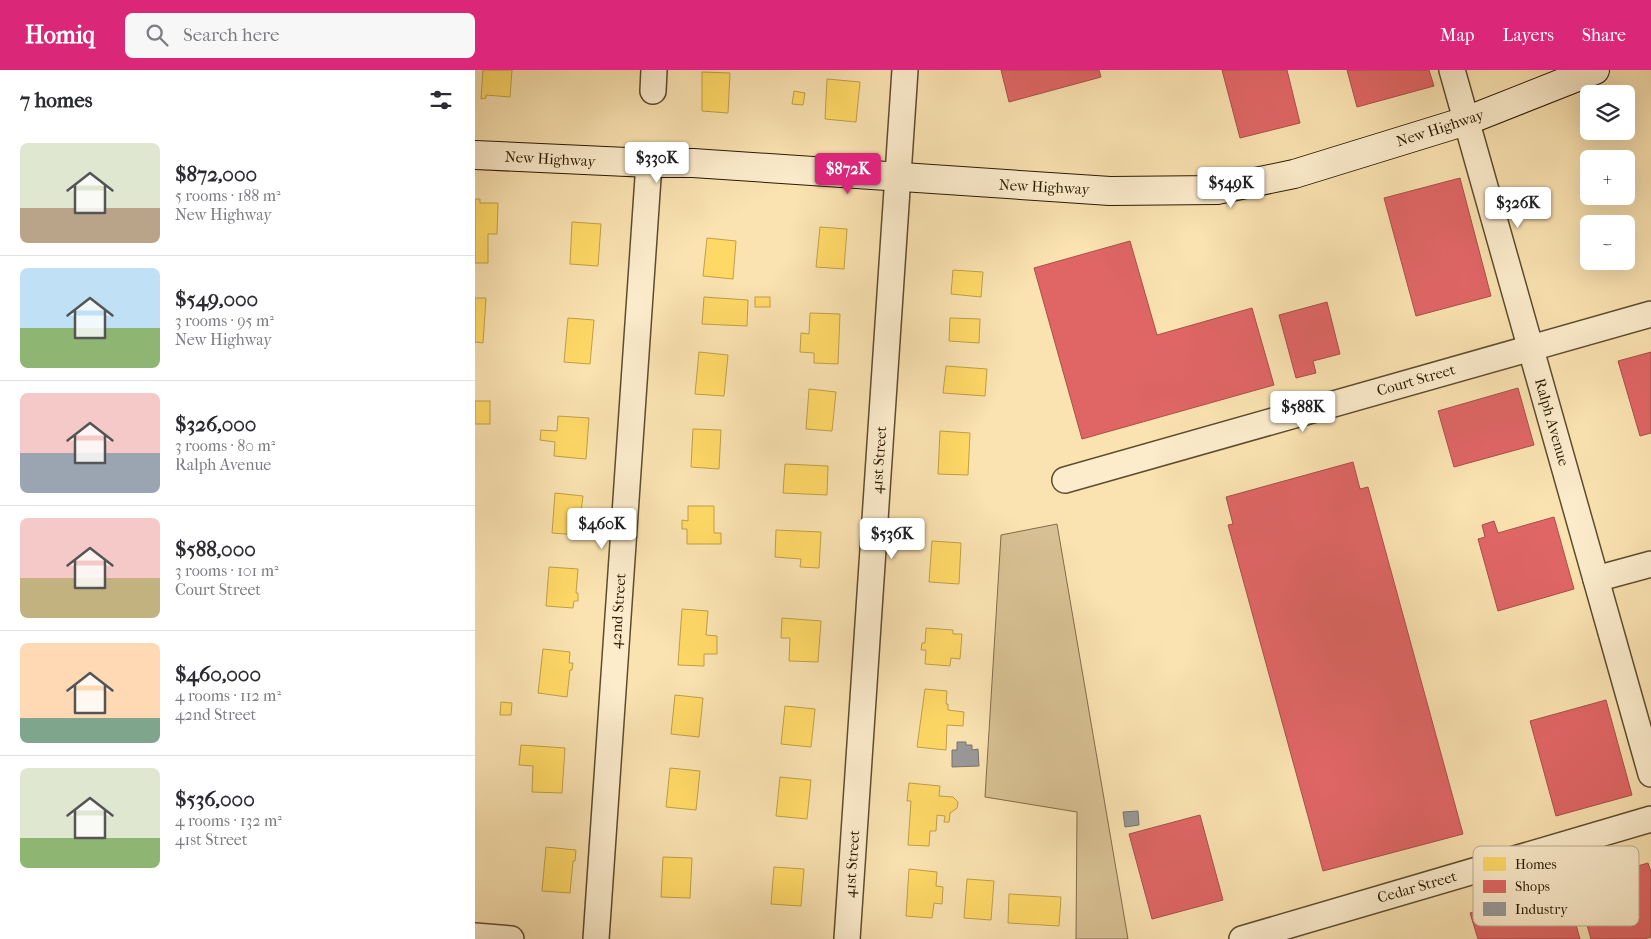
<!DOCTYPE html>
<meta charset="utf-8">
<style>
:root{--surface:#fff;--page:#f7f7f7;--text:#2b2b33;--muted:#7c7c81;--line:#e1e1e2;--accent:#db2777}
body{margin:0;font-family:"IM FELL French Canon",serif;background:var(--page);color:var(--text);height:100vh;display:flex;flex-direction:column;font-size:19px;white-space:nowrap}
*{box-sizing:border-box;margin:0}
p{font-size:16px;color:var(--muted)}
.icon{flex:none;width:28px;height:28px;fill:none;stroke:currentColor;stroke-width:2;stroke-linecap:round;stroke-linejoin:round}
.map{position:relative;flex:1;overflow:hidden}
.drawer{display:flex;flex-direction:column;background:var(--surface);width:475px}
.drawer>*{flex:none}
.fabs{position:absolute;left:1105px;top:15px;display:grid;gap:10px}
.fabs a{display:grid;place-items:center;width:55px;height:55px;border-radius:8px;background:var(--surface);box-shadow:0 5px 20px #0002;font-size:25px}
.price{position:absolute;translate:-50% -42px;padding:0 11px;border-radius:5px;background:#fff;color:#222;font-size:16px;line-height:32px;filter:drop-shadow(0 1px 2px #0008)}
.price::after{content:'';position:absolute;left:50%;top:30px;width:15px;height:11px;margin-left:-8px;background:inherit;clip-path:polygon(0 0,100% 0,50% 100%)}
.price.on{background:var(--accent);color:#fff}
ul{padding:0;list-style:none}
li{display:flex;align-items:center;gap:15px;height:125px;padding:0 20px}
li+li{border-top:1px solid var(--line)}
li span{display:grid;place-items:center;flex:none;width:140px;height:100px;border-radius:8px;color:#555}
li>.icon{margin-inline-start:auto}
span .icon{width:60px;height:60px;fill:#fffc;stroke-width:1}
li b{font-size:21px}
h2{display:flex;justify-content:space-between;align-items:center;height:60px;padding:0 20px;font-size:21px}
header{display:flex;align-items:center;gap:30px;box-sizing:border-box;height:70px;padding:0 25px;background:var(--accent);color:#fff}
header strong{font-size:24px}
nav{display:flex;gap:28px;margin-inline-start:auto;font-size:18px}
.search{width:350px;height:45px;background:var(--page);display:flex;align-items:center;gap:12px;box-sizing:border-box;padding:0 18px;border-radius:8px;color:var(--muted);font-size:19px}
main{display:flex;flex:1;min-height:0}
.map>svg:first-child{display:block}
</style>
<header>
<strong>Homiq</strong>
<div class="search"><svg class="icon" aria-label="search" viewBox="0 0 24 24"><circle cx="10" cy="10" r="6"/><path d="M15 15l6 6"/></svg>Search here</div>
<nav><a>Map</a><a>Layers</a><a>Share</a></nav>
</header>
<main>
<section class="drawer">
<h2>7 homes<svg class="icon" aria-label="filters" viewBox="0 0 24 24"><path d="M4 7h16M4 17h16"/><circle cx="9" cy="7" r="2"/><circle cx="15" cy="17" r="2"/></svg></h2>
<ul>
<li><span style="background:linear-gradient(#dfe7d0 65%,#b9a48a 0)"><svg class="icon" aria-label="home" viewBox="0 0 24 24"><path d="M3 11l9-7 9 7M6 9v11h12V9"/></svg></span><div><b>$872,000</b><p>5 rooms · 188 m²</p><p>New Highway</p></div></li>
<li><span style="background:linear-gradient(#bfe0f5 60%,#8fb573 0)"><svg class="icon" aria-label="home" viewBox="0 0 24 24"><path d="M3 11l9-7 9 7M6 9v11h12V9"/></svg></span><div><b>$549,000</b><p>3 rooms · 95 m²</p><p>New Highway</p></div></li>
<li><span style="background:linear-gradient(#f6c9c9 60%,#9aa5b1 0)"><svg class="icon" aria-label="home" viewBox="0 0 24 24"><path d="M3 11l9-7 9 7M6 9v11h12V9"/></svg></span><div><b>$326,000</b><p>3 rooms · 80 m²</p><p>Ralph Avenue</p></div></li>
<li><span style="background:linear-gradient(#f6c9c9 60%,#c2b280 0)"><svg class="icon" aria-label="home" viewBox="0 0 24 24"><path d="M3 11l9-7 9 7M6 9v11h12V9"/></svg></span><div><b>$588,000</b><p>3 rooms · 101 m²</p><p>Court Street</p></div></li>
<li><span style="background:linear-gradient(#ffd9b3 75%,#7fa58c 0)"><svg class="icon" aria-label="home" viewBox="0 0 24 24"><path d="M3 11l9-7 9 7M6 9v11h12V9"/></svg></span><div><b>$460,000</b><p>4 rooms · 112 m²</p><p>42nd Street</p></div></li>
<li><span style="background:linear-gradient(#dfe7d0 70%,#8fb573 0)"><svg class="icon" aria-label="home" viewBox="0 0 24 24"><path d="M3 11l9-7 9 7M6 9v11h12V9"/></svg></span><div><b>$536,000</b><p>4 rooms · 132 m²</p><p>41st Street</p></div></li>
</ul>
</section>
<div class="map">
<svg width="1176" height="869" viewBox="0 0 1176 869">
<rect width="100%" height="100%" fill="#fae2b1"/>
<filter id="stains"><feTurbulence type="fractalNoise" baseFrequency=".004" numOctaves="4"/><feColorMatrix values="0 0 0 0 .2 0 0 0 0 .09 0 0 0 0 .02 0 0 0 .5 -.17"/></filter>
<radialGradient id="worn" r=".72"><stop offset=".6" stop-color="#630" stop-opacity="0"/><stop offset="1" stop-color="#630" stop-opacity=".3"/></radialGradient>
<!-- green -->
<polygon fill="#d7c093" stroke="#806d4a" points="582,454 653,869 601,869 602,742 510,727 526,465"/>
<!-- homes -->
<g fill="#ffd966" stroke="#bfa048">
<polygon points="8,0 37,0 35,27 11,25 11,28 6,29"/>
<polygon points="227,2 255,3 253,43 227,41"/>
<polygon points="352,9 385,12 381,52 350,49"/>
<polygon points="319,21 330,23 328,35 317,34"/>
<polygon points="0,129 5,129 5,133 23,133 22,164 13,164 13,193 0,193"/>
<polygon points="97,152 126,154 123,196 95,194"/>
<polygon points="345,157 372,159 369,199 341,197"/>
<polygon points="232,168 261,171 258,209 228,206"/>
<polygon points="478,200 508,202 506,227 476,224"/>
<polygon points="229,227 273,230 272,256 227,254"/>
<rect x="280" y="227" width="15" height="10"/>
<polygon points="0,228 11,228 8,273 0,272"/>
<polygon points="335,243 365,244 363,294 339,293 339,283 325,282 326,263 334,264"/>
<polygon points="93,248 119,250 115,294 89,292"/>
<polygon points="475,248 505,249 504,273 474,271"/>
<polygon points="224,282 253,285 249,326 220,324"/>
<polygon points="471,296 512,299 510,326 468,323"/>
<polygon points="334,319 361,322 357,361 331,359"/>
<rect x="0" y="331" width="15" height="23"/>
<polygon points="83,346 114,348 111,389 79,386 80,372 65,370 66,360 82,361"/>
<polygon points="218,359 246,360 244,399 216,397"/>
<polygon points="465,361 495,363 493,405 463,404"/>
<polygon points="310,394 353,396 352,425 308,423"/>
<polygon points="80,423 108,426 103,465 77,463"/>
<polygon points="213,436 239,436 239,463 246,463 246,474 212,474 212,459 207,459 207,450 213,451"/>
<polygon points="301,460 346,462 344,498 325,497 326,489 300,487"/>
<polygon points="457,471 486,473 484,514 454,512"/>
<polygon points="74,497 103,499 101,523 103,523 103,531 99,531 98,538 71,536"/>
<polygon points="207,539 233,541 231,565 242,566 242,584 229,584 229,596 203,595"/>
<polygon points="307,548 346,551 343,592 314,591 315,568 306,568"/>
<polygon points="451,558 478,560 478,564 487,564 485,589 476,588 475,596 450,594 451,580 446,580 447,573 450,573"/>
<polygon points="68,579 95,582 94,593 98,593 97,600 95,600 92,627 63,623"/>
<polygon points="450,619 472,621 471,634 473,634 473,640 489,642 488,656 472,655 471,680 442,677"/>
<polygon points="200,625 228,628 224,667 196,664"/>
<polygon points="26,632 37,633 36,645 25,645"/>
<polygon points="310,636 340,639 336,677 306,674"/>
<polygon points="46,675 90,678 87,723 57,722 58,696 44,695"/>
<polygon points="195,698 225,701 221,740 191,737"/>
<polygon points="305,707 336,710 332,749 301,746"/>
<polygon points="434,713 465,716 464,726 478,727 483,732 482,738 475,743 474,752 469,752 470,746 462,745 461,761 455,761 454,776 433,775 436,731 432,731"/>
<polygon points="71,777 101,780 100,791 98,791 95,823 67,821"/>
<polygon points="188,787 217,788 215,828 186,827"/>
<polygon points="299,797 329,799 326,836 296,834"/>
<polygon points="434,799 462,802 461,816 468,817 467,834 459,833 457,848 431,846"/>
<polygon points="492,809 519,811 516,850 489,848"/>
<polygon points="534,824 586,827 584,856 533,853"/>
</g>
<!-- shops -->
<g fill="#e06666" stroke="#a94f48">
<polygon points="526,0 624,0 626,7 534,32"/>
<polygon points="747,0 812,0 825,53 765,68"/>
<polygon points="872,0 954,0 959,16 882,37"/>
<polygon points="985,108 1016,226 941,246 909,128"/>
<polygon points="655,171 682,265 777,238 799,315 607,369 559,198"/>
<polygon points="852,232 865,284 838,291 841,303 821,308 804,245"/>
<polygon points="1176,282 1176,363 1165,366 1143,291"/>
<polygon points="1043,318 1059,375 979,397 963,341"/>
<polygon points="878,392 885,419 893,417 988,764 848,801 753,455 758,454 751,427"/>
<polygon points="1079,447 1099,519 1023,541 1003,469 1010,467 1007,455 1019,451 1023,463"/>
<polygon points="1131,630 1157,725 1081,746 1055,651"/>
<polygon points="725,745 748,830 677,849 654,764"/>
<polygon points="1173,793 1176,802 1176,867 1169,869 1116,869 1100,814"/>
<polygon points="1090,816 1105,869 1003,869 995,843"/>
</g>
<!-- industry -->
<g fill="#999" stroke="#78736c">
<polygon points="482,672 491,672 491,675 497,675 497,680 503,679 504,696 477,697 477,680 482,680"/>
<polygon points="663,741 664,755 650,757 648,742"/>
</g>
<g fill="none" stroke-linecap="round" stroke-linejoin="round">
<defs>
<g id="street">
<polyline points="977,0 1176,704"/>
<polyline points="178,21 179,0"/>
<polyline points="590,410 1176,244"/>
<polyline points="1121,509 1176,494"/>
<polyline points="0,866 36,869"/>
<polyline points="121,869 174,93"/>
<polyline points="372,869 430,0"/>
<polyline points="767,869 1176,749"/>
</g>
<polyline id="secondary" points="0,85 174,93 218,93 635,121 742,120 819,104 991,51 1120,0"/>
</defs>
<!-- street casing -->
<use href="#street" stroke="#5e4c2e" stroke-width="28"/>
<!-- secondary casing -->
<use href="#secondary" stroke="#2a1a02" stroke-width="30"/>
<!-- street -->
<use href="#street" stroke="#fceccc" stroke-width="25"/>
<!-- secondary -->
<use href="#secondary" stroke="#fceccc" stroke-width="28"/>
</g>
<g text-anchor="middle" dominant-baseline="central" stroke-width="5" stroke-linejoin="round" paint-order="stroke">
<!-- street labels -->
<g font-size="15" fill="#2a1a02" stroke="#fceccc">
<text transform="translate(965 58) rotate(-18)">New Highway</text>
<text transform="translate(75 89) rotate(3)">New Highway</text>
<text transform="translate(569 117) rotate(3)">New Highway</text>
<text transform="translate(941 310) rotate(-16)">Court Street</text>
<text transform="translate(1077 352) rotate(74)">Ralph Avenue</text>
<text transform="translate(404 390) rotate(-86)">41st Street</text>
<text transform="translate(143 541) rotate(-86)">42nd Street</text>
<text transform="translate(377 794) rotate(-86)">41st Street</text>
<text transform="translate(942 817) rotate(-16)">Cedar Street</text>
</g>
</g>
<!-- legend -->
<rect x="998" y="776" width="166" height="80" rx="8" fill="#fceccc" stroke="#bdad8f" stroke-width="1"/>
<rect x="1008" y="787" width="23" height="14" fill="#ffd966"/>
<rect x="1008" y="810" width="23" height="13" fill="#e06666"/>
<rect x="1008" y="832" width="23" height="14" fill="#999"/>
<g font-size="14" fill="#2a1a02">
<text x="1040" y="799">Homes</text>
<text x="1040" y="821">Shops</text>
<text x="1040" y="844">Industry</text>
</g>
<rect width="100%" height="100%" filter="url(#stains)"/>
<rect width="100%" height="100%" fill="url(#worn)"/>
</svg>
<div class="fabs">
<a><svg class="icon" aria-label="layers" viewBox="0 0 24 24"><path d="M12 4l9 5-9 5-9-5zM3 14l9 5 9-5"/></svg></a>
<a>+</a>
<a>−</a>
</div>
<b class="price" style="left:182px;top:114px">$330K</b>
<b class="price on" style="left:373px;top:125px">$872K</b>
<b class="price" style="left:756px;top:139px">$549K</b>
<b class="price" style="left:1043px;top:159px">$326K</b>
<b class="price" style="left:828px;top:363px">$588K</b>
<b class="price" style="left:127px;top:480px">$460K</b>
<b class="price" style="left:417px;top:490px">$536K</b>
</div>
</main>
